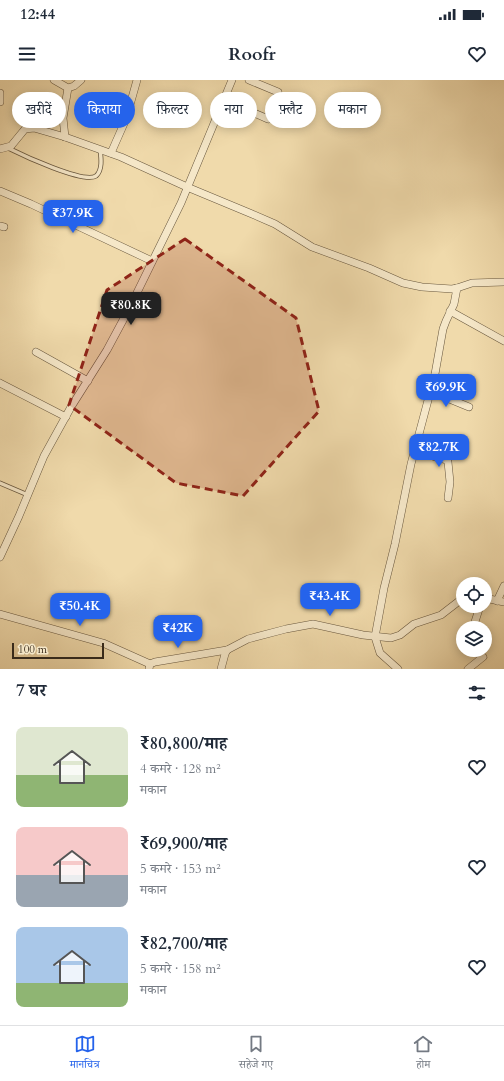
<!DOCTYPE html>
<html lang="hi">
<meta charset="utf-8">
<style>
:root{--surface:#fff;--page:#f2f2f3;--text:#1f2937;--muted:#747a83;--line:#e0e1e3;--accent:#2563eb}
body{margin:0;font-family:Cardo,"Noto Serif Devanagari",serif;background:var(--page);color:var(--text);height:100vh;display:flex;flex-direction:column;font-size:15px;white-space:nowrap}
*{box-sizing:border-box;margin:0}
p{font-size:13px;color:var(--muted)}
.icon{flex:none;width:22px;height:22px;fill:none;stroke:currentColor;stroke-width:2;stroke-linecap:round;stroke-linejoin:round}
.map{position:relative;height:589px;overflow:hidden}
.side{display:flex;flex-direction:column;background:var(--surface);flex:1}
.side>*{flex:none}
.banner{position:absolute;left:12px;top:12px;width:480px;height:36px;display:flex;gap:8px}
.buttons{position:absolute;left:456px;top:497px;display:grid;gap:8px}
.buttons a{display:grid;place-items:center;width:36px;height:36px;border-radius:50%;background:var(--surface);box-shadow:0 2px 10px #0003;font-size:20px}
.scale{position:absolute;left:12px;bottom:10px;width:92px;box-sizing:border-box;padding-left:4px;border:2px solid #3a2b1a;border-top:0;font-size:11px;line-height:14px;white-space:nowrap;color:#3a2b1a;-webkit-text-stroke:3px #f5e7c8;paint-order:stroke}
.price{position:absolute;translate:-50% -34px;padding:0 9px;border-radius:8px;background:var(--accent);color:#fff;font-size:13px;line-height:26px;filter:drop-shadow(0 1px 2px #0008)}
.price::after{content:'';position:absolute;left:50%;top:24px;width:12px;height:9px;margin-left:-6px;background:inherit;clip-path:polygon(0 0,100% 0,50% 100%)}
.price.selected{background:#222;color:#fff}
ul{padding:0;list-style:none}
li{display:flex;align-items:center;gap:12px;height:100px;padding:0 16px}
li span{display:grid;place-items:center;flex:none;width:112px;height:80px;border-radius:8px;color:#555}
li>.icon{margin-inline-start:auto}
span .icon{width:48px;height:48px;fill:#fffc;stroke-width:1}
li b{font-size:17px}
h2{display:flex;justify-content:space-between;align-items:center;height:48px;padding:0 16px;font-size:17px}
.chip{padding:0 14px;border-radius:18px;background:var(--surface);box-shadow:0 2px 10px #0003;font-size:14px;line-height:36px}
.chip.selected{background:var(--accent);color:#fff}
.status{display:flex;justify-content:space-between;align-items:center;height:28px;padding:0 20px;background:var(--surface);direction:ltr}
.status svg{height:11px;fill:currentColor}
header{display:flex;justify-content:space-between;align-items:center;height:52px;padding:0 16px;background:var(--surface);font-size:18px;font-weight:700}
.tabs{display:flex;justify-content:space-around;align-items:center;height:56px;border-top:1px solid var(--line);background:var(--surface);font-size:11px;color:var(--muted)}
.tabs a{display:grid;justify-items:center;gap:2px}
.tabs .selected{color:var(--accent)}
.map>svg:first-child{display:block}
</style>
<div class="status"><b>12:44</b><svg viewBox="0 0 49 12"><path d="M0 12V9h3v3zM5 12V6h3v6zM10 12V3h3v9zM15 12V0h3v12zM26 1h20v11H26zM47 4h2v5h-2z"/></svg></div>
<header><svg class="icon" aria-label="menu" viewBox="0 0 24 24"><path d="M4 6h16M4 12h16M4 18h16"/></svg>Roofr<svg class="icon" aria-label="heart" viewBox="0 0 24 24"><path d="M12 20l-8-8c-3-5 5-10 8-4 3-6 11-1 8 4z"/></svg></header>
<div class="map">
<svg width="504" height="589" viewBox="0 0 504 589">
<rect width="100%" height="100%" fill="#f0daab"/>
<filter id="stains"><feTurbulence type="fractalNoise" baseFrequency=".005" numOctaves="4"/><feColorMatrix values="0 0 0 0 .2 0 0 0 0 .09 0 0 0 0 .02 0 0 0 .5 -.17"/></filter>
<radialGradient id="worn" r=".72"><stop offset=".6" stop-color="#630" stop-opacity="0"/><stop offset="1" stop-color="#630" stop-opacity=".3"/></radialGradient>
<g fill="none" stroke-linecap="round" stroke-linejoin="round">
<defs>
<g id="lane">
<path d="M 8,68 C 22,75 84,104 96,96 C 103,90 101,77 100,69"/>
<polyline points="0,403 28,415"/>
</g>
<g id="street">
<polyline points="54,0 68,8 74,6 81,0"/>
<polyline points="249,0 278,12"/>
<polyline points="0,13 0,22"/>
<polyline points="224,20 268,39"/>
<polyline points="65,57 63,38 68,8"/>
<polyline points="0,69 11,66 25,49 34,48 65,57 121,77 187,107 252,134 275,144 312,167 369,188 403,203 422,207 452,209 457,208 472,203 504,202"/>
<polyline points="111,73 126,39 137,0"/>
<polyline points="0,111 31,124 152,181"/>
<polyline points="0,146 4,147"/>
<polyline points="450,231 504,261"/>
<polyline points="36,272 88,301"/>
<polyline points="0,303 66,337"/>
<polyline points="430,311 469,327"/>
<polyline points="414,371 446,380 448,382 450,402 448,418"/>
<polyline points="0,477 19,436 44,376 71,327 107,270 129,229 181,123 232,0"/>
<polyline points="485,518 504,522"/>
<polyline points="497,521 504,506"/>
<polyline points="0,534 103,563 150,584"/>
<polyline points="473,548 480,526"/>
<polyline points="149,589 150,584 155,582 227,570"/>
<polyline points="221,589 225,574 227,570 248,559 286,549 313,544 363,555 391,558 400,555 414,544 441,535 463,518"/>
<polyline points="398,589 380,573 375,557 384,508 395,464 411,384 435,294 443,249 446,241 454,224 457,208"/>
<polyline points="468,589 483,577"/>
</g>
</defs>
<!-- lane casing -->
<use href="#lane" stroke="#68573e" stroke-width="5"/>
<!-- street casing -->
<use href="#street" stroke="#68573e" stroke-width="8"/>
<!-- lane -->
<use href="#lane" stroke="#f5e7c8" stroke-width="3.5"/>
<!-- street -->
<use href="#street" stroke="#f5e7c8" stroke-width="7"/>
</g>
<!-- marked area -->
<path fill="#8f2418" fill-opacity="0.2" stroke="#8f2418" stroke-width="3" stroke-dasharray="8 5" stroke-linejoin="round" d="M 185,159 L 296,238 L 319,331 L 243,416 L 176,403 L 69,325 L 107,210 Z"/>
<rect width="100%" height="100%" filter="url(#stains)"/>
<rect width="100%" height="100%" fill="url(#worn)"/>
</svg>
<div class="buttons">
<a><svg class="icon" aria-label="locate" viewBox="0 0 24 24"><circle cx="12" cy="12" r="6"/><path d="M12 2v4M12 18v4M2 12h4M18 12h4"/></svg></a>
<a><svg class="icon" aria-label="layers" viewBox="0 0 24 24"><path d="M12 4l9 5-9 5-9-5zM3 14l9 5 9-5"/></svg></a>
</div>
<div class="scale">100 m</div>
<b class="price" style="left:73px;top:154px">₹37.9K</b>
<b class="price selected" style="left:131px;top:246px">₹80.8K</b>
<b class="price" style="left:446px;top:328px">₹69.9K</b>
<b class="price" style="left:439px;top:388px">₹82.7K</b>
<b class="price" style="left:330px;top:537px">₹43.4K</b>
<b class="price" style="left:80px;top:547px">₹50.4K</b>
<b class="price" style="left:178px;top:569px">₹42K</b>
<div class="banner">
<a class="chip">खरीदें</a>
<a class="chip selected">किराया</a>
<a class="chip">फ़िल्टर</a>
<a class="chip">नया</a>
<a class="chip">फ़्लैट</a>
<a class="chip">मकान</a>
</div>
</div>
<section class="side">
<h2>7 घर<svg class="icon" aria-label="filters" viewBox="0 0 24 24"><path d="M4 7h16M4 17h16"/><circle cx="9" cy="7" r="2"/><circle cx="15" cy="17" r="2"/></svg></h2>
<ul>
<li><span style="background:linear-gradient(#dfe7d0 60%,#8fb573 0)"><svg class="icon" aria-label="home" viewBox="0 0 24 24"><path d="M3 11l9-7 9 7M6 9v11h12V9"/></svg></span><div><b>₹80,800/माह</b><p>4 कमरे · 128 m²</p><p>मकान</p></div><svg class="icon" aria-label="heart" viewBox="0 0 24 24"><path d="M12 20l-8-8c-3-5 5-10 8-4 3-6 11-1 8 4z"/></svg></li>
<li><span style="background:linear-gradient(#f6c9c9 60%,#9aa5b1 0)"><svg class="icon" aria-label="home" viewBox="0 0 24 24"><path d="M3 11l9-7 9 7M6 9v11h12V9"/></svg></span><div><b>₹69,900/माह</b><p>5 कमरे · 153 m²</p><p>मकान</p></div><svg class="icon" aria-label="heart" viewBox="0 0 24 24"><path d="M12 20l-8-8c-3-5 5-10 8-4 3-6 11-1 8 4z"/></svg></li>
<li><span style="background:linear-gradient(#a9c7e8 70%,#8fb573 0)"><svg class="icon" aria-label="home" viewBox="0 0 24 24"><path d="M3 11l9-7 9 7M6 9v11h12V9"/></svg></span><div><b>₹82,700/माह</b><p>5 कमरे · 158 m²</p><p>मकान</p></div><svg class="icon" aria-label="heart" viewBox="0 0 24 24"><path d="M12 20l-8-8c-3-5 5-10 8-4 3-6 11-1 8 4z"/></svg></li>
</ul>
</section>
<nav class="tabs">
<a class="selected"><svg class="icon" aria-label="map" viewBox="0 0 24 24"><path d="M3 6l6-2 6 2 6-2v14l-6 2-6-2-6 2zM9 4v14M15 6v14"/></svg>मानचित्र</a>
<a><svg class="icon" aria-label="saved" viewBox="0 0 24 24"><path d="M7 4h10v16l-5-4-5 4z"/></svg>सहेजे गए</a>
<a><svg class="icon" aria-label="home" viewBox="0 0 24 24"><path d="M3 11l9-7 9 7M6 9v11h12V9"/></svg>होम</a>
</nav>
